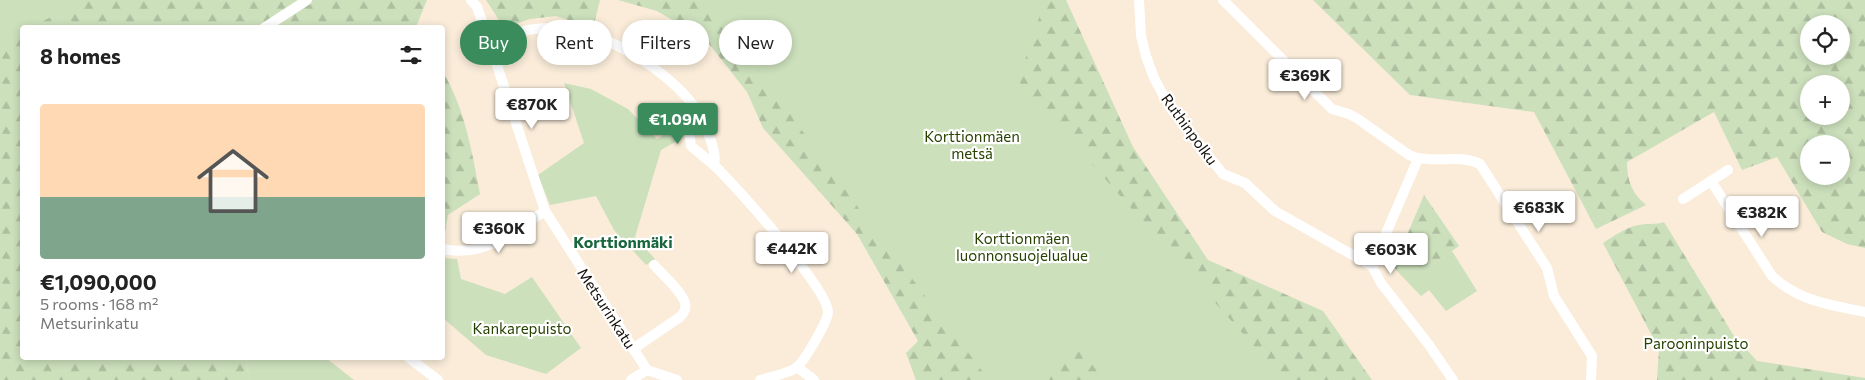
<!DOCTYPE html>
<meta charset="utf-8">
<style>
:root{--surface:#fff;--page:#f6f6f6;--text:#222;--muted:#767676;--line:#e0e0e0;--accent:#3b8c5d}
body{margin:0;font-family:Commissioner,sans-serif;background:var(--page);color:var(--text);height:100vh;display:flex;flex-direction:column;font-size:19px;white-space:nowrap}
*{box-sizing:border-box;margin:0}
p{font-size:16px;color:var(--muted)}
.icon{flex:none;width:28px;height:28px;fill:none;stroke:currentColor;stroke-width:2;stroke-linecap:round;stroke-linejoin:round}
.map{position:relative;flex:1;overflow:hidden}
.side{position:absolute;left:20px;top:25px;width:425px;height:335px;display:flex;flex-direction:column;background:var(--surface);border-radius:5px;box-shadow:0 2px 8px #0003}
.side>*{flex:none}
.guide{position:absolute;left:460px;top:20px;width:475px;height:45px;display:flex;gap:10px}
.tools{position:absolute;left:1800px;top:15px;display:grid;gap:10px}
.tools a{display:grid;place-items:center;width:50px;height:50px;border-radius:50%;background:var(--surface);box-shadow:0 2px 8px #0003;font-size:25px}
.price{position:absolute;translate:-50% -42px;padding:0 11px;border-radius:5px;background:#fff;color:#222;font-size:16px;line-height:32px;filter:drop-shadow(0 1px 2px #0008)}
.price::after{content:'';position:absolute;left:50%;top:30px;width:15px;height:11px;margin-left:-8px;background:inherit;clip-path:polygon(0 0,100% 0,50% 100%)}
.price.active{background:var(--accent);color:#fff}
ul{padding:0;list-style:none}
li{display:grid;align-content:center;gap:10px;height:265px;padding:0 20px}
li+li{border-top:1px solid var(--line)}
li span{display:grid;place-items:center;height:155px;border-radius:5px;color:#555}
li>.icon{margin-inline-start:auto}
span .icon{width:90px;height:90px;fill:#fffc;stroke-width:1}
li b{font-size:21px}
h2{display:flex;justify-content:space-between;align-items:center;height:60px;padding:0 20px;font-size:21px}
.tag{padding:0 18px;border-radius:22px;background:var(--surface);box-shadow:0 2px 8px #0003;font-size:18px;line-height:45px}
.tag.active{background:var(--accent);color:#fff}
.map>svg:first-child{display:block}
</style>
<div class="map">
<svg width="1865" height="380" viewBox="0 0 1865 380">
<defs>
<pattern id="forest-firs" width="22" height="20" patternUnits="userSpaceOnUse" patternTransform="scale(1.25)"><rect width="22" height="20" fill="#cce0bc"/><path d="M5 1l3.5 6h-7zM16 11l3.5 6h-7z" fill="#aebfa0"/></pattern>
</defs>
<rect width="100%" height="100%" fill="#faecd9"/>
<!-- forest -->
<g fill="url(#forest-firs)" fill-rule="evenodd">
<polygon points="0,0 427,0 416,27 22,28 22,358 245,358 250,380 0,380"/>
<polygon points="486,0 600,0 593,28 556,16 530,19 504,28"/>
<polygon points="618,0 1066,0 1133,147 1208,260 1323,311 1372,380 916,380 906,353 918,341 857,234 763,128 747,92 706,40 657,11"/>
<path d="M 1313,0 L 1865,0 L 1865,248 L 1847,244 L 1822,232 L 1777,157 L 1742,170 L 1714,112 L 1627,162 C 1627,181 1632,193 1646,205 L 1596,229 L 1534,112 L 1410,95 ZM 1809,24 L 1841,24 L 1841,56 L 1809,56 ZM 1809,84 L 1841,84 L 1841,116 L 1809,116 ZM 1809,144 L 1841,144 L 1841,176 L 1809,176 Z"/>
<path d="M 443,72 C 465,109 472,152 480,194 L 448,215 L 443,242 Z"/>
<polygon points="1424,195 1459,246 1431,266 1416,251 1396,270 1394,266"/>
<path d="M 1664,222 L 1734,336 L 1757,361 L 1865,378 L 1865,380 L 1657,380 L 1659,349 L 1603,243 C 1614,236 1626,227 1639,225 C 1648,223 1655,225 1664,222 Z"/>
</g>
<!-- park -->
<g fill="#cce0bc">
<polygon points="0,0 83,0 32,27 22,28 22,33 0,42"/>
<polygon points="689,0 1045,0 1018,81 1284,380 1104,380 1075,343 1036,380 989,380 857,206 710,4"/>
<polygon points="564,83 591,89 628,109 657,139 685,122 682,138 661,150 635,237 655,259 646,265 614,230 596,196 550,205 538,175 584,143"/>
<polygon points="1416,251 1431,266 1452,251 1477,291 1446,311 1429,290 1421,296 1396,270"/>
<polygon points="442,258 457,259 461,279 505,294 532,277 581,348 546,374 486,355 443,318"/>
<polygon points="245,358 326,358 354,380 250,380"/>
</g>
<g fill="none" stroke-linecap="round" stroke-linejoin="round">
<!-- minor -->
<g stroke="#fff" stroke-width="10">
<polyline points="471,0 477,7 489,41"/>
<polyline points="1139,0 1141,36 1146,56 1154,78 1169,106 1223,174 1245,183 1275,211 1372,266"/>
<path d="M 1223,0 L 1332,109 L 1349,114 L 1358,119 L 1409,155 C 1432,165 1458,153 1480,164 L 1547,268 L 1554,296 L 1592,356 L 1591,380"/>
<polyline points="264,28 307,0"/>
<path d="M 694,106 L 689,130 L 691,146 C 699,153 707,159 715,166 C 735,185 828,289 828,312 C 828,321 804,362 796,368 C 789,373 770,377 760,380"/>
<polyline points="1418,159 1372,266 1381,283 1429,345 1453,380"/>
<polyline points="1711,181 1728,170"/>
<path d="M 1683,199 L 1711,181 L 1772,276 C 1799,301 1830,305 1865,312"/>
<path d="M 442,249 C 485,258 511,232 545,211"/>
<path d="M 633,349 L 680,317 C 684,313 687,309 685,303 C 682,292 662,274 654,265"/>
<polyline points="409,358 438,380"/>
<polyline points="797,367 814,380"/>
<polyline points="631,380 647,370"/>
<path d="M 677,380 L 647,370 L 545,211 L 489,41 C 518,32 537,25 568,29 C 609,34 668,72 693,105 C 700,114 704,125 709,136 C 713,146 716,155 714,165"/>
</g>
</g>
<g text-anchor="middle" dominant-baseline="central" stroke-width="4.5" stroke-linejoin="round" paint-order="stroke">
<!-- street labels -->
<g font-size="15" fill="#100c06" stroke="#fff">
<text transform="translate(1190 129) rotate(54)">Ruthinpolku</text>
<text transform="translate(607 308) rotate(57)">Metsurinkatu</text>
</g>
<!-- park labels -->
<g font-size="15" fill="#274100" stroke="#fff">
<text x="972" y="136">Korttionmäen<tspan x="972" dy="17">metsä</tspan></text>
<text x="1022" y="238">Korttionmäen<tspan x="1022" dy="17">luonnonsuojelualue</tspan></text>
<text x="522" y="328">Kankarepuisto</text>
<text x="1696" y="343">Parooninpuisto</text>
</g>
<!-- neighbourhood labels -->
<g font-size="16" font-weight="bold" fill="#18663c" stroke="#fff">
<text x="623" y="241">Korttionmäki</text>
</g>
</g>
</svg>
<div class="tools">
<a><svg class="icon" aria-label="locate" viewBox="0 0 24 24"><circle cx="12" cy="12" r="6"/><path d="M12 2v4M12 18v4M2 12h4M18 12h4"/></svg></a>
<a>+</a>
<a>−</a>
</div>
<b class="price" style="left:1305px;top:101px">€369K</b>
<b class="price" style="left:532px;top:130px">€870K</b>
<b class="price active" style="left:678px;top:145px">€1.09M</b>
<b class="price" style="left:1539px;top:233px">€683K</b>
<b class="price" style="left:1762px;top:238px">€382K</b>
<b class="price" style="left:499px;top:254px">€360K</b>
<b class="price" style="left:792px;top:274px">€442K</b>
<b class="price" style="left:1391px;top:275px">€603K</b>
<div class="guide">
<a class="tag active">Buy</a>
<a class="tag">Rent</a>
<a class="tag">Filters</a>
<a class="tag">New</a>
</div>
<section class="side">
<h2>8 homes<svg class="icon" aria-label="filters" viewBox="0 0 24 24"><path d="M4 7h16M4 17h16"/><circle cx="9" cy="7" r="2"/><circle cx="15" cy="17" r="2"/></svg></h2>
<ul>
<li><span style="background:linear-gradient(#ffd9b3 60%,#7fa58c 0)"><svg class="icon" aria-label="home" viewBox="0 0 24 24"><path d="M3 11l9-7 9 7M6 9v11h12V9"/></svg></span><div><b>€1,090,000</b><p>5 rooms · 168 m²</p><p>Metsurinkatu</p></div></li>
</ul>
</section>
</div>
